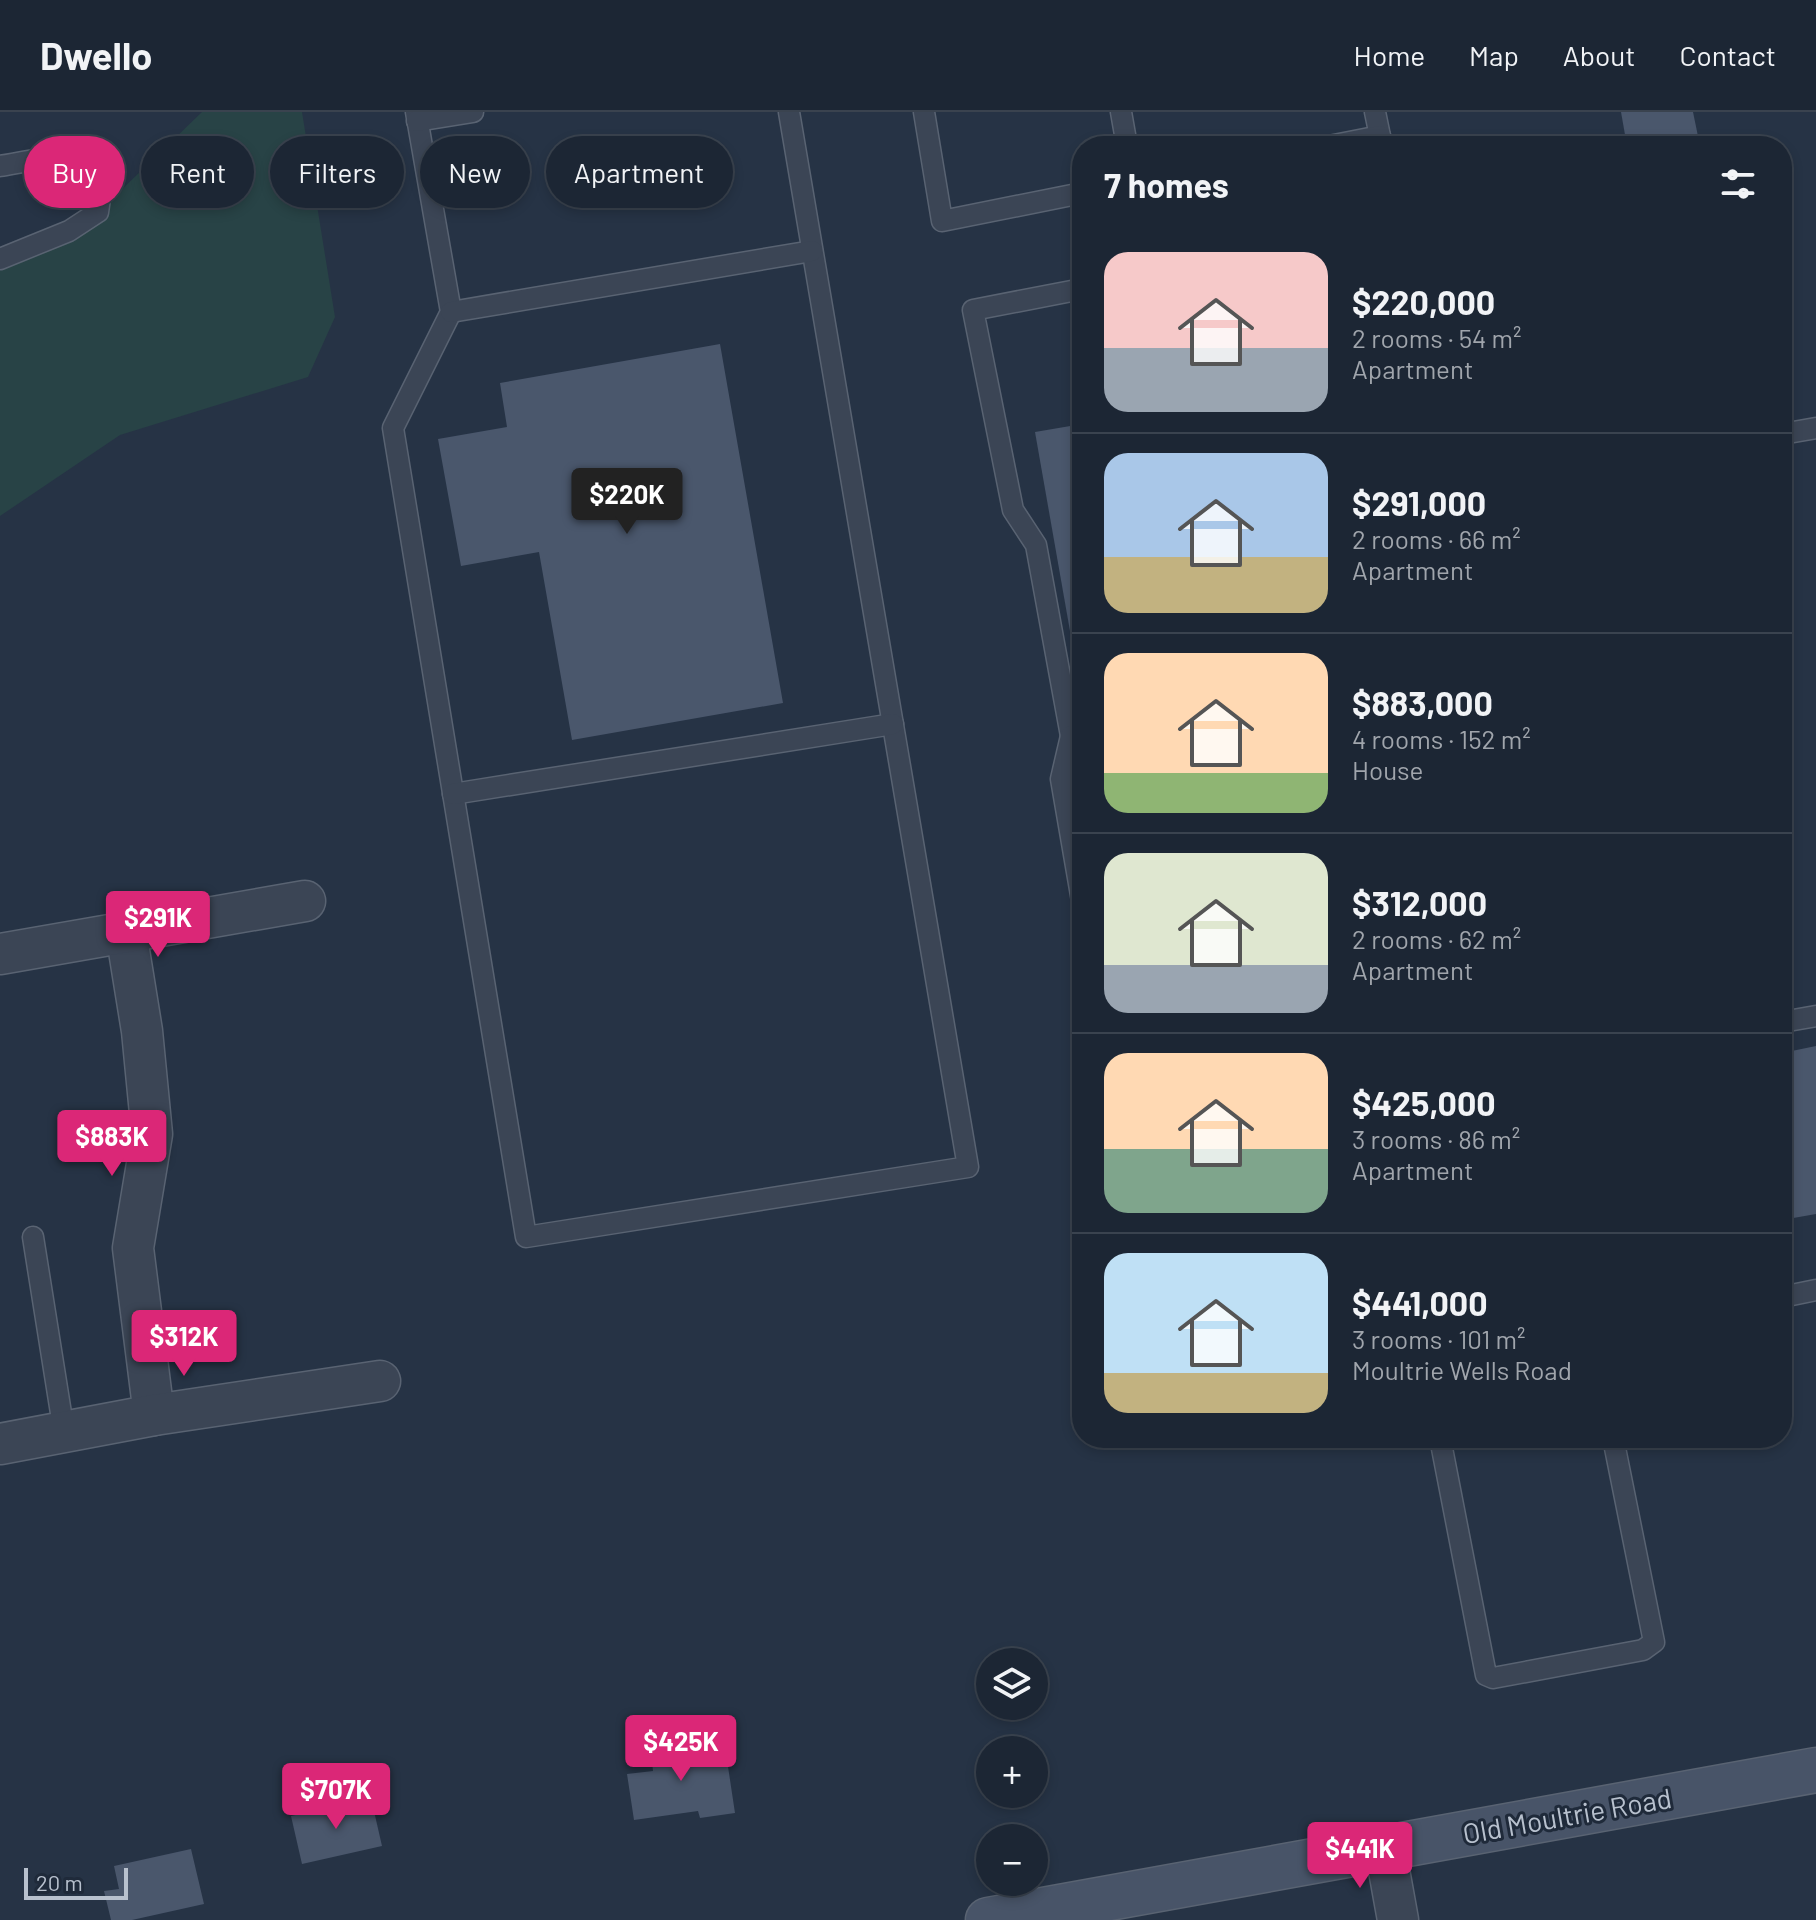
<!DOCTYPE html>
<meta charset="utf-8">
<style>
:root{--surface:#1c2634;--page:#252e3c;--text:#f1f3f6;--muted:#a0a5ac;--line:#3a434f;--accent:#db2777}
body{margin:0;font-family:Barlow,sans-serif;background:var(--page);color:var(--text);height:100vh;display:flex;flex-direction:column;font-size:30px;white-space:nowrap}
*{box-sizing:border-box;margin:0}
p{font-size:26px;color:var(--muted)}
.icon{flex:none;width:44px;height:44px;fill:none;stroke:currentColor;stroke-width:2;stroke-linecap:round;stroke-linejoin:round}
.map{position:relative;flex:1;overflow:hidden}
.sheet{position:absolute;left:1072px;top:24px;width:720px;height:1312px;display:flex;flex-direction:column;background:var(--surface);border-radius:32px;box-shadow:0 4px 12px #0003,0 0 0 2px var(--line)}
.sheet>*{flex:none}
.top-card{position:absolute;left:24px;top:24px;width:760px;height:72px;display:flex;gap:16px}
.buttons{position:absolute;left:976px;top:1536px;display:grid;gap:16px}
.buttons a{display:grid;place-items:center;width:72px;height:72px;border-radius:50%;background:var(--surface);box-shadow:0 4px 12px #0003,0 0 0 2px var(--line);font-size:40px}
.scale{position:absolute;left:24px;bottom:20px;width:104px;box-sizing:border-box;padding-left:8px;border:4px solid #b8c1ce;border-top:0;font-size:22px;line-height:28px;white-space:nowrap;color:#b8c1ce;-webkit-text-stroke:6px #1f2a3a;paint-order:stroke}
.price{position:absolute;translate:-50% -68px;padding:0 18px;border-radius:8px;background:var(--accent);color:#fff;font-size:26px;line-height:52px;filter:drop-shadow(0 2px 4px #0008)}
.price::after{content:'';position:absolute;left:50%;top:48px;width:24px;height:18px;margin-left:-12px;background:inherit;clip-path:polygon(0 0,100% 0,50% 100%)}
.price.selected{background:#222;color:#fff}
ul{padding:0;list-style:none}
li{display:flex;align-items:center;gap:24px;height:200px;padding:0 32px}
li+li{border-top:2px solid var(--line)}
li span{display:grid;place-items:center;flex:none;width:224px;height:160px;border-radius:24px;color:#555}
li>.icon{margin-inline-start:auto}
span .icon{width:96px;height:96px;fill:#fffc;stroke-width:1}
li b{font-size:34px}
h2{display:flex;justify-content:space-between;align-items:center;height:96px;padding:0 32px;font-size:34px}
.chip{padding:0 28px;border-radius:36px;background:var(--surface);box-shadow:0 4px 12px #0003,0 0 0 2px var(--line);font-size:28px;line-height:72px}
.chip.selected{background:var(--accent);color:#fff}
header{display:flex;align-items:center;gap:48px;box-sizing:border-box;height:112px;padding:0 40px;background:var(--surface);border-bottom:2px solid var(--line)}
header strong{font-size:38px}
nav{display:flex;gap:44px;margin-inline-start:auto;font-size:28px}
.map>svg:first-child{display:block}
</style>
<header>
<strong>Dwello</strong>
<nav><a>Home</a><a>Map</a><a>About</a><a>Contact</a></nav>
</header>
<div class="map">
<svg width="1816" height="1808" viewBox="0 0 1816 1808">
<rect width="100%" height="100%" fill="#263345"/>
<!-- green -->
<polygon fill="#284346" points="202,0 302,0 335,205 308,265 120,323 0,404 0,150 84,114"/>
<!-- building -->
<g fill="#4a576c">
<polygon points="1621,0 1693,0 1700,34 1627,34"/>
<polygon points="720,232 783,591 572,628 539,440 461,454 438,327 507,315 500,271"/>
<polygon points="1082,312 1082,576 1080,576 1035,320"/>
<polygon points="1816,934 1816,1102 1782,1108 1782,941"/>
<polygon points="699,1625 703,1651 727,1648 735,1701 700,1706 698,1699 634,1708 627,1662 653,1659 650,1632"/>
<polygon points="371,1686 382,1734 302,1752 291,1704"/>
<polygon points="191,1737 204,1792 132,1808 111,1808 104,1779 119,1777 114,1754"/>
</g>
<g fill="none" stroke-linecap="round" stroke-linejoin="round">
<defs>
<g id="service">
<polyline points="416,0 451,200 393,316 526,1125 968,1055 789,0"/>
<polyline points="924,0 942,109 1082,81"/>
<polyline points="1121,0 1127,34"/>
<polyline points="1375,0 1382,34"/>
<polyline points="417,9 473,0"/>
<polyline points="1329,34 1380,24"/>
<path d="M 0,54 C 43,47 112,27 98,100 L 69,119 L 0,147"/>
<polyline points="1082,177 973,198 1013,398 1036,433 1071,624 1082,632"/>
<polyline points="451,200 812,139"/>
<polyline points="1782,322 1816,316"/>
<polyline points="1071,624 1061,667 1082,789"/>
<polyline points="453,682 893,612"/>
<polyline points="1782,910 1816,904"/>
<polyline points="33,1125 64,1320"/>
<polyline points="1782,1185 1816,1178"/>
<polyline points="1440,1326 1486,1563 1493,1566 1643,1538 1654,1530 1613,1326"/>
</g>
<g id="minor">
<polyline points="126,820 142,919 152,1022 133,1136 154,1303"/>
<polyline points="0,842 305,789"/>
<polyline points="0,1332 154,1303 380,1269"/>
<polyline points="1385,1736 1398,1808"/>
</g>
<polyline id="secondary" points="988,1808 1816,1658"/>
</defs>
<!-- service casing -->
<use href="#service" stroke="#596372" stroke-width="23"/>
<!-- minor casing -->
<use href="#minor" stroke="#596372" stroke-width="43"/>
<!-- secondary casing -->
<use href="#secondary" stroke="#596372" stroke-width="47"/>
<!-- service -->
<use href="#service" stroke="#3b4555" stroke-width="20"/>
<!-- minor -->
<use href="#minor" stroke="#3b4555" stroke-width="40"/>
<!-- secondary -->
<use href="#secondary" stroke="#485468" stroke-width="44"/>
</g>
<g text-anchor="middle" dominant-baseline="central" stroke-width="6" stroke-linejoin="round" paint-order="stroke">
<!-- street labels -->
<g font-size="28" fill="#b8c1ce" stroke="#1f2a3a">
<text transform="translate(1567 1703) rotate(-10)">Old Moultrie Road</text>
</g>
</g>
</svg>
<div class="buttons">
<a><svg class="icon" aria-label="layers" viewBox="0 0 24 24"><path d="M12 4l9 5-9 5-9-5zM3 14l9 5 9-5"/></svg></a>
<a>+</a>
<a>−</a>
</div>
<div class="scale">20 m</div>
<b class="price selected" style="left:627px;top:424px">$220K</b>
<b class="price" style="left:158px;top:847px">$291K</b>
<b class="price" style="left:112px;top:1066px">$883K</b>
<b class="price" style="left:184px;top:1266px">$312K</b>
<b class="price" style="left:681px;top:1671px">$425K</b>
<b class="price" style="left:336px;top:1719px">$707K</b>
<b class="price" style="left:1360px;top:1778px">$441K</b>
<div class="top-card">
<a class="chip selected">Buy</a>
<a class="chip">Rent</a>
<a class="chip">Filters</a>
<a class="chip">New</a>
<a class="chip">Apartment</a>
</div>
<section class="sheet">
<h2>7 homes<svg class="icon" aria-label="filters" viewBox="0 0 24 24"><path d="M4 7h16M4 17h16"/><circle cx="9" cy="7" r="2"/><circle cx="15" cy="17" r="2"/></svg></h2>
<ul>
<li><span style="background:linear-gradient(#f6c9c9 60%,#9aa5b1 0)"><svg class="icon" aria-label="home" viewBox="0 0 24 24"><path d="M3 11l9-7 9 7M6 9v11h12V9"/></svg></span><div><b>$220,000</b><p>2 rooms · 54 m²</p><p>Apartment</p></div></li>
<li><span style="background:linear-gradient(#a9c7e8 65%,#c2b280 0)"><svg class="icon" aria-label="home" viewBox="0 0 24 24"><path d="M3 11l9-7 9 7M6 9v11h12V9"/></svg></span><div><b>$291,000</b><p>2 rooms · 66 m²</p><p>Apartment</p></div></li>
<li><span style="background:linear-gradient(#ffd9b3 75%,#8fb573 0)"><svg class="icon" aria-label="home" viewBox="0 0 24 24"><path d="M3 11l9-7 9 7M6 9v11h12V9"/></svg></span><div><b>$883,000</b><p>4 rooms · 152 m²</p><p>House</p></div></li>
<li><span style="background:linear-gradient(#dfe7d0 70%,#9aa5b1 0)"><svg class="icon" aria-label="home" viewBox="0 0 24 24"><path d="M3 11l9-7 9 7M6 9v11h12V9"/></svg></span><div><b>$312,000</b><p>2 rooms · 62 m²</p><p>Apartment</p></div></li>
<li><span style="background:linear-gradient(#ffd9b3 60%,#7fa58c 0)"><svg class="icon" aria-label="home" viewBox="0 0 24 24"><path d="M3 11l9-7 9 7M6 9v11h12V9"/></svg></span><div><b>$425,000</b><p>3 rooms · 86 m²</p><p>Apartment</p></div></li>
<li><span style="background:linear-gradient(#bfe0f5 75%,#c2b280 0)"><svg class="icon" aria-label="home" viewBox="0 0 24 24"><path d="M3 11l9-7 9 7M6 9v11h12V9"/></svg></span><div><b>$441,000</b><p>3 rooms · 101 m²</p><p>Moultrie Wells Road</p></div></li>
</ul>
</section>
</div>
